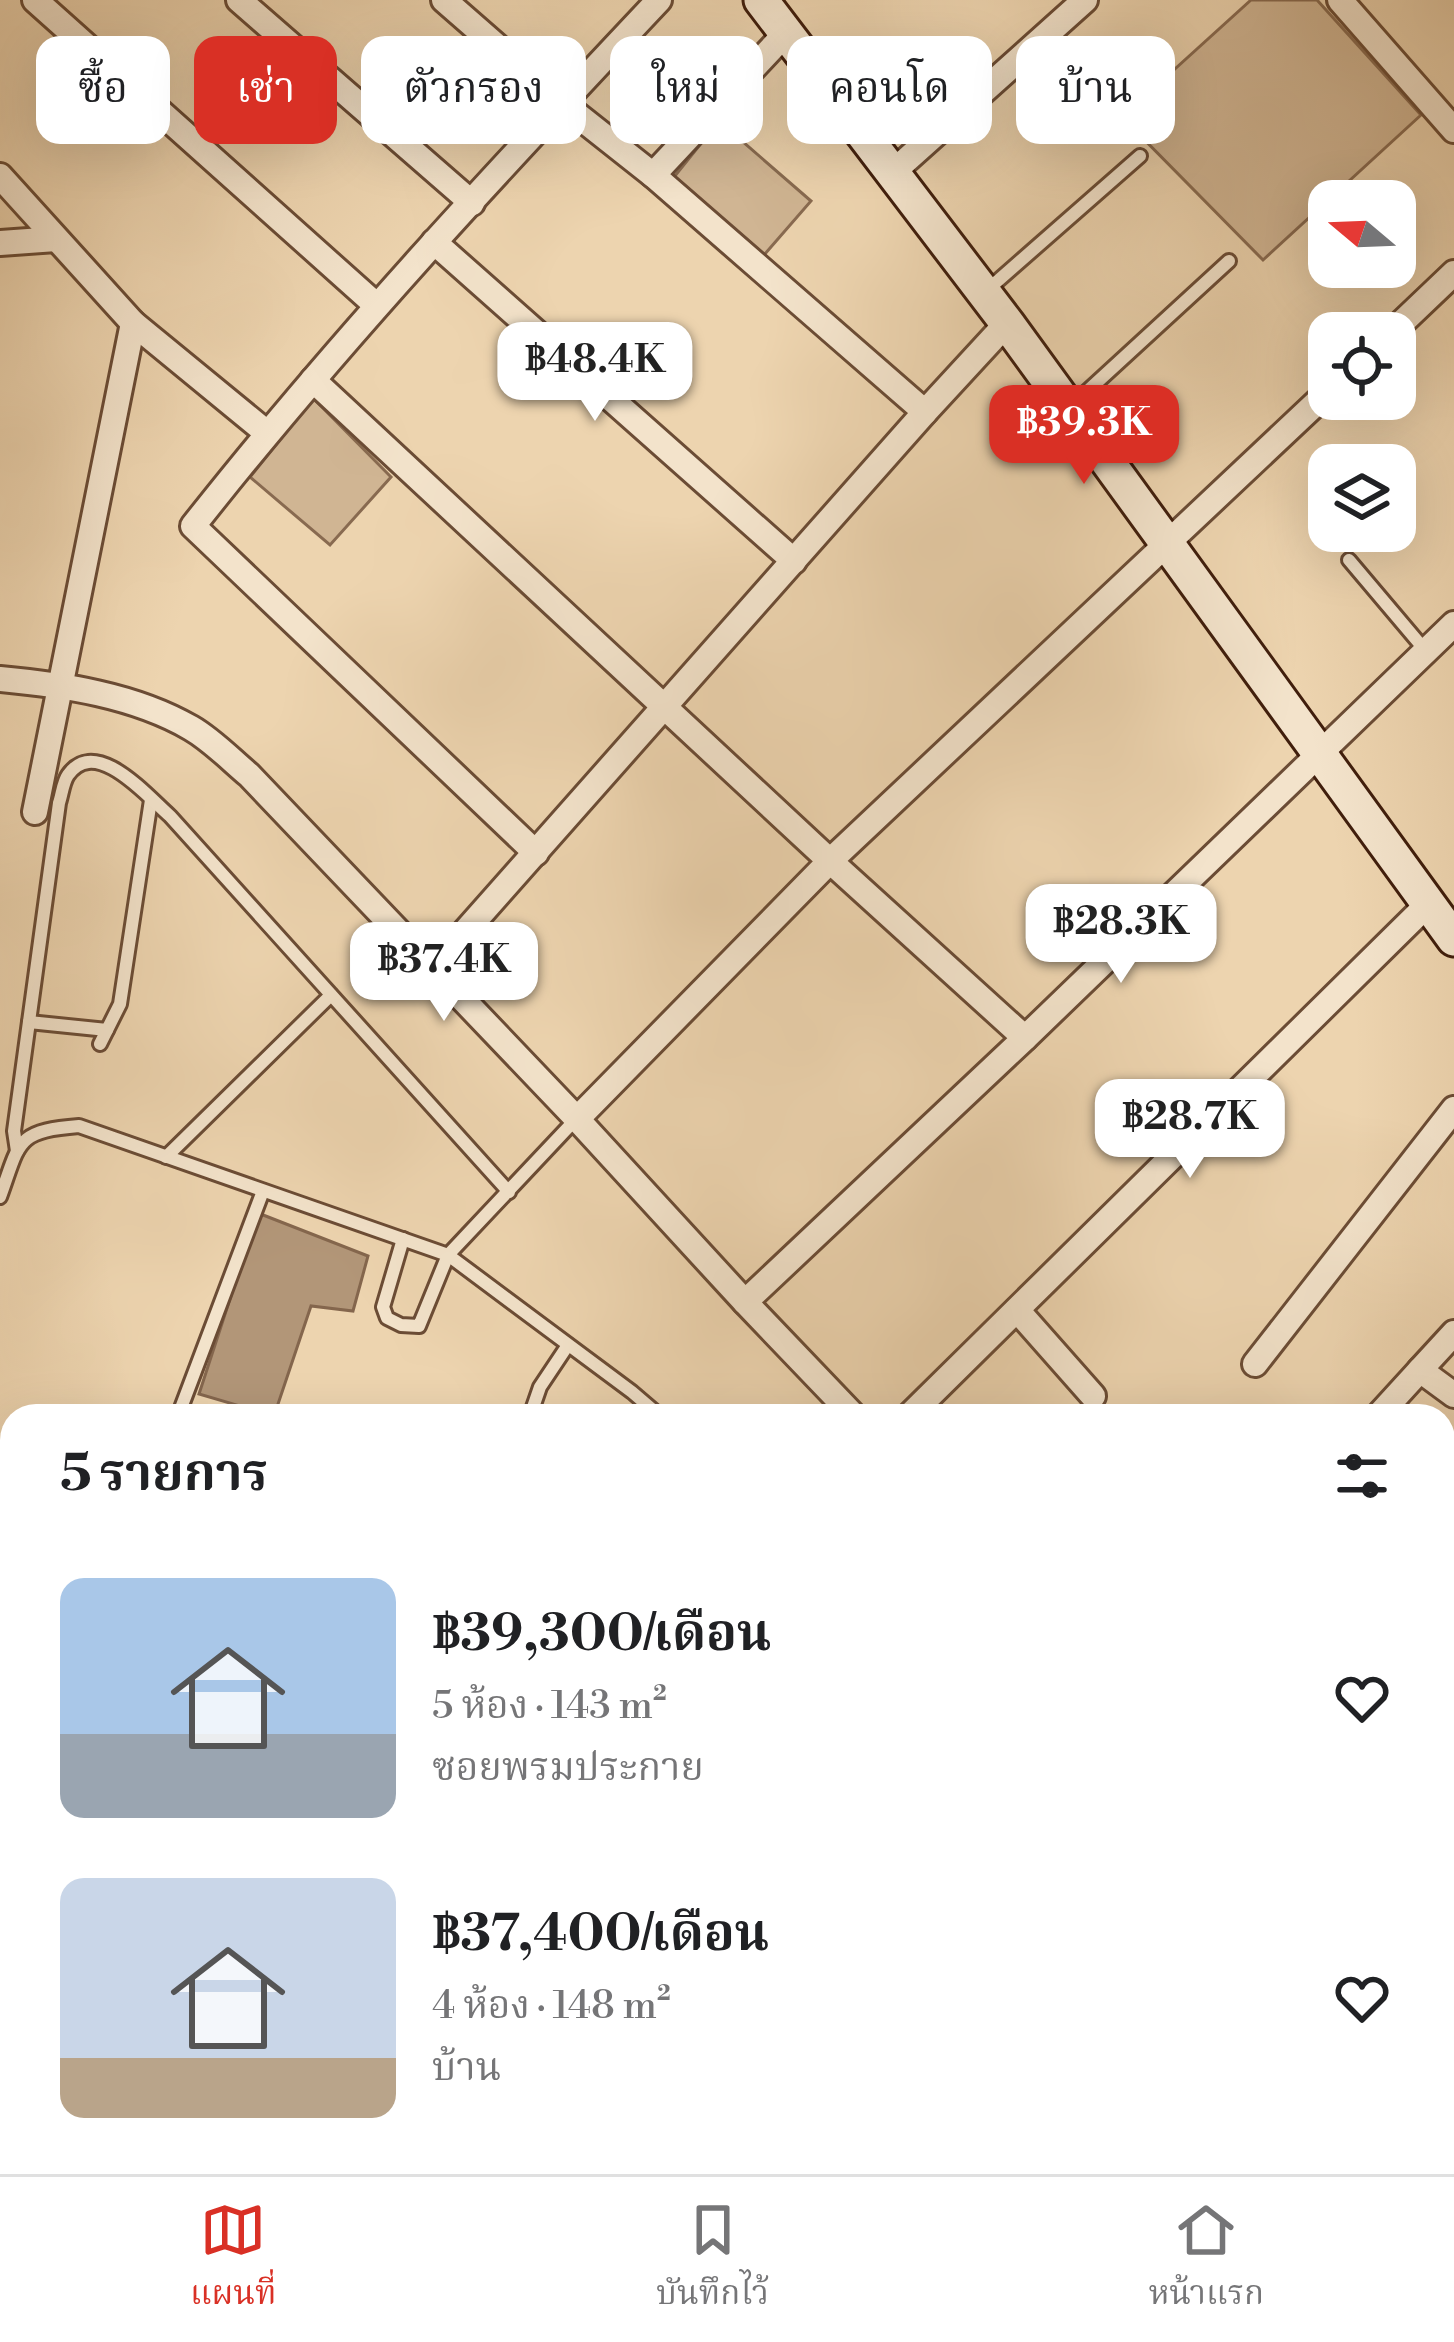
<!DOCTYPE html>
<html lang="th">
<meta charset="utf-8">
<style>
:root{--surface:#fff;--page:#f2f2f2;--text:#202124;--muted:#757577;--line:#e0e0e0;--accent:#d93025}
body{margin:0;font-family:"Libre Bodoni","Noto Serif Thai",serif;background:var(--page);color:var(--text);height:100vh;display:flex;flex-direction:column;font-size:45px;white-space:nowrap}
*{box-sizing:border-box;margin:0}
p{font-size:39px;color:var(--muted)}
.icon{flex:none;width:66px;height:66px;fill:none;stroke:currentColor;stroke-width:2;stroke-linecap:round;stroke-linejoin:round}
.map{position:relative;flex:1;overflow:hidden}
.drawer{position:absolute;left:0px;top:1404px;width:1455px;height:771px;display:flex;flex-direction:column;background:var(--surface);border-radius:36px 36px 0 0;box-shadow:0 12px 48px #0002}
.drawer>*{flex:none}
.guide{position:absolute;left:36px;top:36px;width:1383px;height:108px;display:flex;gap:24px}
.needle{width:78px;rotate:289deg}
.fabs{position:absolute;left:1308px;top:180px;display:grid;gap:24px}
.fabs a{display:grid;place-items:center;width:108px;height:108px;border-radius:24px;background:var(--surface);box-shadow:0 12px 48px #0002;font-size:60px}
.price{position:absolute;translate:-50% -102px;padding:0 27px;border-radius:24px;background:#fff;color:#222;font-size:39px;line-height:78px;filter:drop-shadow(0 3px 6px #0008)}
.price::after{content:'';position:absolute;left:50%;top:72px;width:36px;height:27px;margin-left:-18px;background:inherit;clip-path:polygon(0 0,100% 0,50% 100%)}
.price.current{background:var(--accent);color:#fff}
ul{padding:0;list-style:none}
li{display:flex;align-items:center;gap:36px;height:300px;padding:0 60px}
li span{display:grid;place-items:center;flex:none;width:336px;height:240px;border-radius:24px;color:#555}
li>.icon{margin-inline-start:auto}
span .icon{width:144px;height:144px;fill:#fffc;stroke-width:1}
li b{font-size:51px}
h2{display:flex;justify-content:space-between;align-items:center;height:144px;padding:0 60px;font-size:51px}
.pill{padding:0 42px;border-radius:24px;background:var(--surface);box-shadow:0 12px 48px #0002;font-size:42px;line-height:108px}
.pill.current{background:var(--accent);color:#fff}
.tabs{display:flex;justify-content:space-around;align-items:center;height:168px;border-top:3px solid var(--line);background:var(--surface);font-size:33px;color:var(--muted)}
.tabs a{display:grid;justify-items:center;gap:6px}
.tabs .current{color:var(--accent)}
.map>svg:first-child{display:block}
</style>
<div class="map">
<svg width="1454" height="2174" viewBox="0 0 1454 2174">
<rect width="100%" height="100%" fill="#edd4af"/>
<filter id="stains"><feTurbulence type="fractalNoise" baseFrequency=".00167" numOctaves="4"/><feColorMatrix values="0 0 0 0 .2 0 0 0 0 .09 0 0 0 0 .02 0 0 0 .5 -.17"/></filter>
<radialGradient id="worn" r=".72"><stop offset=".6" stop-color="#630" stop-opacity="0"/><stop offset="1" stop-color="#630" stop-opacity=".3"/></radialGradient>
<!-- green -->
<g fill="#d0b593" stroke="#886a50" stroke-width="3">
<polygon points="1251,0 1317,0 1421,115 1263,260 1122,117"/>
<polygon points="719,121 811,201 764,255 674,177"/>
<polygon points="313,398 391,477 330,545 250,477"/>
<polygon points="12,1832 12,2016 0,2012 0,1866"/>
</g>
<!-- water -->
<polygon fill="#b29678" stroke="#84664d" stroke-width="3" points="258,1213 368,1256 353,1311 311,1306 274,1416 199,1394"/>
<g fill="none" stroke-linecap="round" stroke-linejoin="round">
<defs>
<g id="lane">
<polyline points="985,292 1140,156"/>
<polyline points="1070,407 1229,261"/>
<polyline points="1349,560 1425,650"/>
<polyline points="29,1022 107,1030"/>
<polyline points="100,1044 120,1004 151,800"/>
<path d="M 17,1151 L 14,1131 L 59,803 C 62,794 63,782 68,775 C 96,735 148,797 170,816 L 509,1192"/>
<polyline points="166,1157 331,995"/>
<path d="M 0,1197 C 20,1142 15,1131 79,1126 L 448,1255 L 632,1392 L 660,1416"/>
<polyline points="403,1239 383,1307 387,1318 401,1325 419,1326 448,1255 576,1119"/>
<polyline points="178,1416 263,1191"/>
<polyline points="530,1416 540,1387 568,1345"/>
<polyline points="0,1667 12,1671"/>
<polyline points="443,2174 451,2163"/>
</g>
<g id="street">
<polyline points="35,0 376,305"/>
<polyline points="239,0 472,203"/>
<polyline points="444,0 562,103 653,175 925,412"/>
<polyline points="1340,0 1454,130"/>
<polyline points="893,172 1085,0"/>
<polyline points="653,175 786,33"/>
<polyline points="0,176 133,323 267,433"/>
<polyline points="434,242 794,561"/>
<polyline points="0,243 56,239"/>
<polyline points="1391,333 1454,273"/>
<polyline points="313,380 830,861 1025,1038"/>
<path d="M 0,679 C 64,685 134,695 191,728 C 212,740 231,760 249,775 L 577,1119 L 745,1302 L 854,1416"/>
<polyline points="35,812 133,323"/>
<path d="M 536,853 L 193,526 C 338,342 498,171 659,0"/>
<polyline points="432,969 925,412 1007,323"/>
<polyline points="577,1119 830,861 1329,391"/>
<polyline points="745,1302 1025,1038 1454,624"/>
<polyline points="1017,1310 1093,1396"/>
<polyline points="1454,1333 1420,1370 1454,1395"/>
<polyline points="1255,1364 1454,1109"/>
<polyline points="909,1416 1429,903"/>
<polyline points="1378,1416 1420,1370"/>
<polyline points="1443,1586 1454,1561"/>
<polyline points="1443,1739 1454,1743"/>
<polyline points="775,2163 801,2174"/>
<polyline points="1412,2163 1426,2174"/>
<polyline points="484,2174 492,2163"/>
<polyline points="700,2174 707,2163"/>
</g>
<polyline id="secondary" points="761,0 1007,323 1454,939"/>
</defs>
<!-- lane casing -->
<use href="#lane" stroke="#6b4c35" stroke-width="18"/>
<!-- street casing -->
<use href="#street" stroke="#6b4c35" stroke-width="30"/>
<!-- secondary casing -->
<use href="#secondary" stroke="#401e0c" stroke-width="39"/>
<!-- lane -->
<use href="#lane" stroke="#f3e3cb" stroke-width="12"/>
<!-- street -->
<use href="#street" stroke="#f3e3cb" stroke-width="24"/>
<!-- secondary -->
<use href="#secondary" stroke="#f3e3cb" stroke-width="33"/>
</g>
<rect width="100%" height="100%" filter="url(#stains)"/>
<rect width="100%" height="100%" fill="url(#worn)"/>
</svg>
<div class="fabs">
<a><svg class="needle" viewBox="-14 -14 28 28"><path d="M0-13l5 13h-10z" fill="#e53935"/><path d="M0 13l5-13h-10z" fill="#757577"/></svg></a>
<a><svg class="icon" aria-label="locate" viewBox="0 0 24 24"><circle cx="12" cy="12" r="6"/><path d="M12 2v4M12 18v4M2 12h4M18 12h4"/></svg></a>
<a><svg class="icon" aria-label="layers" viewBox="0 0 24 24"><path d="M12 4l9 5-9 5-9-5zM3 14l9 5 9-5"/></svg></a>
</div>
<b class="price" style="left:595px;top:424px">฿48.4K</b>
<b class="price current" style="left:1084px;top:487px">฿39.3K</b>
<b class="price" style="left:1121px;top:986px">฿28.3K</b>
<b class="price" style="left:444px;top:1024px">฿37.4K</b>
<b class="price" style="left:1190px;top:1181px">฿28.7K</b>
<div class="guide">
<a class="pill">ซื้อ</a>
<a class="pill current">เช่า</a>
<a class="pill">ตัวกรอง</a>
<a class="pill">ใหม่</a>
<a class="pill">คอนโด</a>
<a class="pill">บ้าน</a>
</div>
<section class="drawer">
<h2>5 รายการ<svg class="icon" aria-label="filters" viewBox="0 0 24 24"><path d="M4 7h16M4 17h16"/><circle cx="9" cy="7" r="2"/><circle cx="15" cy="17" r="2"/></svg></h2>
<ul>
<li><span style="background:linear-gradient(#a9c7e8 65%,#9aa5b1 0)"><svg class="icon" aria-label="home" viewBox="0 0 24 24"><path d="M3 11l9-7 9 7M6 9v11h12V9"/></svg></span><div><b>฿39,300/เดือน</b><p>5 ห้อง · 143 m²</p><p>ซอยพรมประกาย</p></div><svg class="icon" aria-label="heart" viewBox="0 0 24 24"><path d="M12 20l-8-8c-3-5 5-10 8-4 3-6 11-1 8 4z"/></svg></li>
<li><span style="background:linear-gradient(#c9d6e8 75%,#b9a48a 0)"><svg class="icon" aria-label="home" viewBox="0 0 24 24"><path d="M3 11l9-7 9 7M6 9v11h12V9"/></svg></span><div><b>฿37,400/เดือน</b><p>4 ห้อง · 148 m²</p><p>บ้าน</p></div><svg class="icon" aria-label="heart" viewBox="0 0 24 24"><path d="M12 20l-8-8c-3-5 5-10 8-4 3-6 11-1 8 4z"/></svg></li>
</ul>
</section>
</div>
<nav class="tabs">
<a class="current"><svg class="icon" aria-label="map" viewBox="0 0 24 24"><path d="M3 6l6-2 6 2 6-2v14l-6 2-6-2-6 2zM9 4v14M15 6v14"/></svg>แผนที่</a>
<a><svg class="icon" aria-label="saved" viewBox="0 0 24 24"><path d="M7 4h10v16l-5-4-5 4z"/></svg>บันทึกไว้</a>
<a><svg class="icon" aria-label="home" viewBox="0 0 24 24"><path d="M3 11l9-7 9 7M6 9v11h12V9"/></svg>หน้าแรก</a>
</nav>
